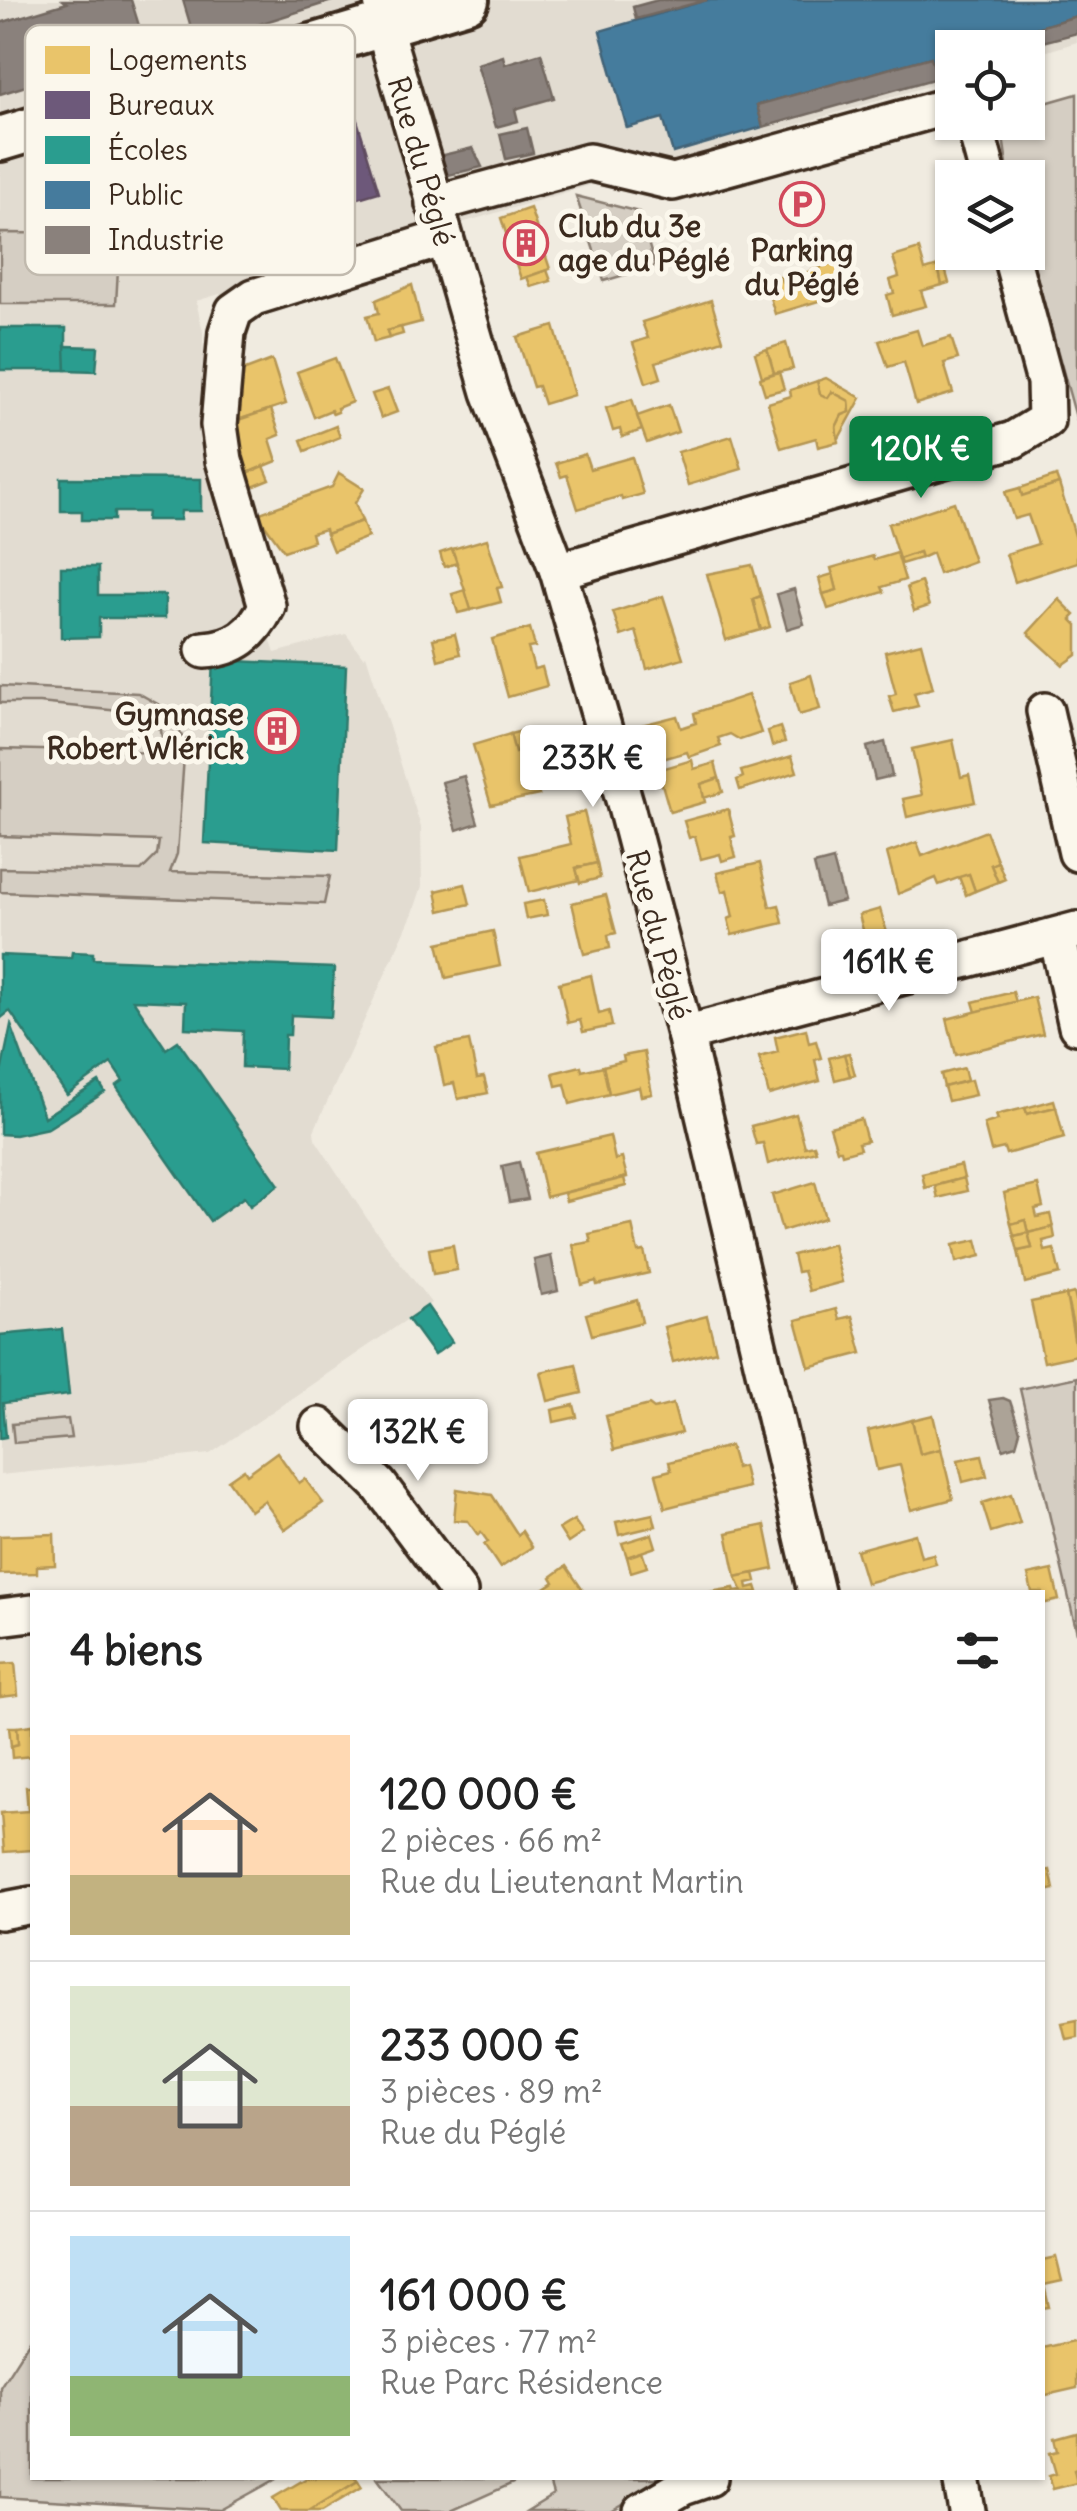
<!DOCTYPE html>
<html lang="fr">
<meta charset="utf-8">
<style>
:root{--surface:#fff;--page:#f6f6f6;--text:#222;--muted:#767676;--line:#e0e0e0;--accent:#0b8043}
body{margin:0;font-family:Delius,sans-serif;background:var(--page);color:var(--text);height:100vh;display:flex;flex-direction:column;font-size:38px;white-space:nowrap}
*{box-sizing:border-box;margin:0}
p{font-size:32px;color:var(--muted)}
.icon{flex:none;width:55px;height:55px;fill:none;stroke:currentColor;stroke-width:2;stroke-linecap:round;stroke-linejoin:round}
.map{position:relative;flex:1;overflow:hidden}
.sheet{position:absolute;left:30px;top:1590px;width:1015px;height:890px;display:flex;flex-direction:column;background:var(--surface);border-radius:0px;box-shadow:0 2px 8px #0004}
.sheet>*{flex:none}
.tools{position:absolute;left:935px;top:30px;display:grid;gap:20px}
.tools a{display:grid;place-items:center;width:110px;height:110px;border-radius:0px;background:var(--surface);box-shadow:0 2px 8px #0004;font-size:50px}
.price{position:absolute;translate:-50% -85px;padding:0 22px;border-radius:10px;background:#fff;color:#222;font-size:32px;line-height:65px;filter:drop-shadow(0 2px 5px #0008)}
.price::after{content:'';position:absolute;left:50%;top:60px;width:30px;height:22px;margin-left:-15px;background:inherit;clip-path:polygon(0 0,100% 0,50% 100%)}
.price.selected{background:var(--accent);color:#fff}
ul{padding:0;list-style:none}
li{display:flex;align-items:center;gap:30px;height:250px;padding:0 40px}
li+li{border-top:2px solid var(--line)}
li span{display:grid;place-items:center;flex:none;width:280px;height:200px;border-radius:0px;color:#555}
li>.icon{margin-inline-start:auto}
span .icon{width:120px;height:120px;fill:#fffc;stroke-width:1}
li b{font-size:42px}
h2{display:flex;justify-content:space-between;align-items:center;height:120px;padding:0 40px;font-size:42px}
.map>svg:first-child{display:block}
</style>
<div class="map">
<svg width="1077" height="2511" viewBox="0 0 1077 2511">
<rect width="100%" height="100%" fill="#f0ebe0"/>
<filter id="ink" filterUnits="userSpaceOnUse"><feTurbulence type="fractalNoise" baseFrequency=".01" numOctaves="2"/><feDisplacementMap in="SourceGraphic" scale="20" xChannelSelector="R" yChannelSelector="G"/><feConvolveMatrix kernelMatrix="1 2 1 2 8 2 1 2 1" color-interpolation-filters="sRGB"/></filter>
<g filter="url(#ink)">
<!-- built -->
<polygon fill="#e2dcd1" points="0,0 1077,0 1077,42 1028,57 1028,48 952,48 952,79 196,301 203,332 205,428 219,486 275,653 346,634 363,657 366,655 421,827 422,886 413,913 314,1131 315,1139 370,1223 431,1303 210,1454 0,1475"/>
<!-- green -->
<g fill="#d5cec3" stroke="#887c70" stroke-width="2.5">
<polygon points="1077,94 1077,421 1028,245 1028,178 1009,177 1003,137 1007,123 1028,122 1028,108"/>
<polygon points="576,196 639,212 655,266 604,281"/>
<polygon points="0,233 120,234 116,304 0,304"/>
<polygon points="0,686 138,693 170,711 185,743 177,854 170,872 330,876 324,904 0,892 0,868 141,871 157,855 159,841 0,836 0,749 164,753 161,730 140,713 39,703 0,703"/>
<polygon points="1077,1377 1077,1633 1020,1389"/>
<polygon points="68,1419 71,1438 14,1443 12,1424"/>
<polygon points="32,2337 32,2478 278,2478 220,2510 0,2497 0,2387"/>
<polygon points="377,2478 524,2478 451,2511 401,2511"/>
<polygon points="548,2478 666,2478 611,2511 527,2511 553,2495"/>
</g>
<!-- water -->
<g fill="#aca397" stroke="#7f7367" stroke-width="2.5">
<polygon points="794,589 804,624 787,629 777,594"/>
<polygon points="885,742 892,776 875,780 867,747"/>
<polygon points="464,776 478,823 457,830 442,782"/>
<polygon points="833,860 844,901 824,906 814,865"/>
<polygon points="519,1162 528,1199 509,1202 502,1166"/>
<polygon points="551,1256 558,1291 541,1295 534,1260"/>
<polygon points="1003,1398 1010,1401 1020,1431 1016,1445 1003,1449 989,1400"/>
</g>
<!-- homes -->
<g fill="#e9c46a" stroke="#b59653" stroke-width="2.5">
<polygon points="530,208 550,269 521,279 501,218"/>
<polygon points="919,249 925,270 938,266 942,285 921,291 926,306 892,315 887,295 894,293 890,280 899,277 893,257"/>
<polygon points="837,261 846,293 775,314 765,281 780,277 782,282"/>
<polygon points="944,265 949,283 942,285 938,266"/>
<polygon points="547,270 551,281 531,287 527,277"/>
<polygon points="412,285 421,322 387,331 389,338 374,342 367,316 379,313 376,300"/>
<polygon points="711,300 723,340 656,362 661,378 646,383 633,343 648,338 642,322"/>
<polygon points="554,326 574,395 544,404 538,386 533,387 517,337"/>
<polygon points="401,327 403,334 389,338 387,331"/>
<polygon points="917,330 922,346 951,337 958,359 944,363 953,393 916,404 904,362 888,367 879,341"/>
<polygon points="786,343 793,369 774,373 767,349"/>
<polygon points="767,349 774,373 762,377 755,353"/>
<polygon points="335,358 352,402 337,408 338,412 333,414 331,410 314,417 297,372"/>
<polygon points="272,360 286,404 232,422 240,372"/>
<polygon points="779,372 784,389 765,394 760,378"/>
<polygon points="826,378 861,398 838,440 836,427 842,415 850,412 849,401 832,392 828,398 820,394 817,381"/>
<polygon points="817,381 820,394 828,398 832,392 849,401 850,412 842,415 836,427 838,442 818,447 816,438 781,448 768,403 791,396 790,390"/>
<polygon points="388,389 397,412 381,418 372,394"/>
<polygon points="632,399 642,430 622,437 620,429 613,431 606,408"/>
<polygon points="669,405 678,432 647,443 637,416"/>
<polygon points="271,409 280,435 270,439 277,461 245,474 232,422"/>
<polygon points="336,426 340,437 305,451 301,440"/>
<polygon points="732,436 742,469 688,485 678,452"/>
<polygon points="585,454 590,469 632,457 643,494 622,500 621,496 578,509 567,475 561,477 556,463"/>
<polygon points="264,466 270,480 250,488 245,474"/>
<polygon points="339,473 364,489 355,503 362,521 326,534 325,529 311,533 313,541 284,551 257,514 332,487"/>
<polygon points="1056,476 1059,484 1022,496 1020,488"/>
<polygon points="1059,484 1077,542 1077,562 1015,582 1006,554 1038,544 1028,515 1014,519 1005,492 1020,488 1022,496"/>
<polygon points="954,502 974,561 939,574 932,553 921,558 919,552 899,559 888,524"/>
<polygon points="362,521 368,537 333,551 326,534"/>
<polygon points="487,539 502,587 497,588 501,602 471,610 452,549"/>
<polygon points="452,549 457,563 444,567 440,553"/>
<polygon points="919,552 921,558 901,564 899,559"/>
<polygon points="897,553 905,580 882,587 884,592 828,609 823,594 837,590 831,568 873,556 874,560"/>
<polygon points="752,565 761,596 753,599 761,630 726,640 707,574"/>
<polygon points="833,574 837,590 823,594 819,578"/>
<polygon points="921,582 929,606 914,611 907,587"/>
<polygon points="465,590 471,610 458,613 452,594"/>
<polygon points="663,596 683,658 647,669 636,631 621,636 613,612"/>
<polygon points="761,596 770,627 761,630 753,599"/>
<polygon points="1059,599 1075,615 1071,619 1077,625 1077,655 1063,665 1028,633"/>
<polygon points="530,628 535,647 528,648 534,669 542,667 547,686 508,697 492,639"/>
<polygon points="455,634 460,654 438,660 433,639"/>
<polygon points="921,643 933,688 914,693 918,706 894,712 889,696 896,694 885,652"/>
<polygon points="811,675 820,709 799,715 790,682"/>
<polygon points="748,695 761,733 740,740 730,734 718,738 721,746 689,757 687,752 652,762 642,725 677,716 681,728 696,723 694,713"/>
<polygon points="780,727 785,742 772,746 768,731"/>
<polygon points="522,731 526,750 515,753 510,734"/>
<polygon points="510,734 515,753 526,750 539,795 491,805 473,745"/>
<polygon points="953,740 961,777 969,775 975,802 907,817 903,799 922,795 912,749"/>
<polygon points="792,756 797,772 740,790 737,780 743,777 741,771"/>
<polygon points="692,760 694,769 715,763 719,778 701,784 705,802 670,812 658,770"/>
<polygon points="719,778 723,792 704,798 701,784"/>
<polygon points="728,809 735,836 731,837 736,857 722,861 720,854 701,859 695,836 689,838 684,821"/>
<polygon points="584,812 597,863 576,868 579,880 529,892 520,856 571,844 565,817"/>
<polygon points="986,831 998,862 991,865 998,882 975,891 969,874 939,885 936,878 898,894 887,853 917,842 922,856"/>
<polygon points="998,862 1005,879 998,882 991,865"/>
<polygon points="597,863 600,878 580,883 576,868"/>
<polygon points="760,863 770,907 779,905 783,923 732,935 728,919 733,917 727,890 722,892 717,873"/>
<polygon points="969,874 975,891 966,895 959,877"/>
<polygon points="465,884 470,904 440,911 436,891"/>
<polygon points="606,895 616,933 608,935 610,948 584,954 572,903"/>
<polygon points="544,900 547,915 526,919 523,904"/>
<polygon points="880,909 891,946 869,952 859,915"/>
<polygon points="493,931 500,966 446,978 438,943"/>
<polygon points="591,975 599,1014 609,1011 612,1026 583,1032 580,1020 568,1023 559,983"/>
<polygon points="1013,992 1016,1002 976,1012 973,1002"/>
<polygon points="1034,997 1043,1034 956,1055 947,1019"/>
<polygon points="806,1029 809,1043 816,1041 821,1058 815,1060 820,1081 769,1095 759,1057 778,1052 775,1037"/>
<polygon points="469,1041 477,1078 484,1077 488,1093 458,1099 454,1083 444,1085 436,1047"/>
<polygon points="644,1052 652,1094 641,1096 639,1087 609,1094 603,1066 624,1061 623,1056"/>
<polygon points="849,1053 855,1075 850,1076 844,1054"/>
<polygon points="844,1054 850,1076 835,1080 829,1058"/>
<polygon points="581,1066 582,1071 603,1066 609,1094 570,1104 565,1084 556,1086 553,1073"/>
<polygon points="964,1068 967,1081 944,1087 941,1074"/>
<polygon points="971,1080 975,1095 948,1101 944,1087"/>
<polygon points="1054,1100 1056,1107 1027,1114 1025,1108"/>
<polygon points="1056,1107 1064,1138 1006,1154 1004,1148 991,1151 984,1124 998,1120 996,1115 1025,1108 1027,1114"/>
<polygon points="796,1114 805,1147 814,1145 816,1151 768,1164 763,1143 756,1144 751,1126"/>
<polygon points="861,1119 867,1141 858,1143 860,1149 842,1154 841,1150 837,1150 830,1127"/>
<polygon points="610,1136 615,1160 622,1158 627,1177 546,1197 536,1153"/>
<polygon points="961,1165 964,1178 925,1188 922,1174"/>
<polygon points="624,1178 626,1186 566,1201 564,1193"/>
<polygon points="964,1178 967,1191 938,1198 935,1186"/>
<polygon points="815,1182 825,1218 782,1231 772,1195"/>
<polygon points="1038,1185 1043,1207 1035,1209 1037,1217 1050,1214 1053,1227 1028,1233 1025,1220 1011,1224 1004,1193"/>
<polygon points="1025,1220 1028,1233 1014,1236 1011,1224"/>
<polygon points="632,1225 638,1252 644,1251 649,1273 597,1285 596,1281 582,1285 573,1245 591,1242 589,1234"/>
<polygon points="1053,1227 1055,1238 1043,1241 1045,1251 1054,1249 1060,1274 1025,1283 1018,1251 1032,1248 1028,1233"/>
<polygon points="1028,1233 1032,1248 1018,1251 1014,1236"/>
<polygon points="977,1240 981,1256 956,1262 953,1245"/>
<polygon points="833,1244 842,1282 809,1291 803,1271 797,1272 793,1255"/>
<polygon points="453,1245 457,1270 433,1274 429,1249"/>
<polygon points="1074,1293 1077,1305 1077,1343 1066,1295"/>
<polygon points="1066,1295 1077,1355 1044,1362 1031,1302"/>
<polygon points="637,1300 642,1322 592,1335 586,1314"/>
<polygon points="836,1309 839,1319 852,1316 862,1353 809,1367 796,1320"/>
<polygon points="707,1316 716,1351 673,1362 664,1327"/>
<polygon points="576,1364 582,1393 548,1401 541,1372"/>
<polygon points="673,1404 681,1433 614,1450 606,1416 649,1405 654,1409"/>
<polygon points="574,1405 577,1417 554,1422 552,1410"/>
<polygon points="933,1415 941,1449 920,1454 912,1420"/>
<polygon points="912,1420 920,1454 941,1449 953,1499 911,1510 900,1465 877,1470 868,1431"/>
<polygon points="730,1446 736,1468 743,1466 748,1487 665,1508 656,1474 671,1470 669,1462"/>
<polygon points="277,1452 299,1483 305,1479 323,1503 285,1530 264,1501 250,1511 228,1480 244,1469 247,1474"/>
<polygon points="982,1455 987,1476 963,1482 958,1460"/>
<polygon points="457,1489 492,1495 518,1535 522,1531 532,1547 500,1568 484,1544 488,1542 481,1532 478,1535 468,1521 454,1520"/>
<polygon points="1011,1494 1020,1523 991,1532 982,1503"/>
<polygon points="653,1514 656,1526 619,1535 616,1522"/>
<polygon points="574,1520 583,1533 568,1543 559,1529"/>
<polygon points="765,1525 774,1569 736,1577 727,1533"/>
<polygon points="54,1534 55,1565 37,1566 37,1573 0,1574 0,1536"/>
<polygon points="652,1534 656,1547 627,1557 622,1543"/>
<polygon points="915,1534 921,1557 933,1554 936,1564 866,1583 856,1550"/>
<polygon points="642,1552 647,1567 631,1572 627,1557"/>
<polygon points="566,1566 582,1589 577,1592 539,1592 554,1582 551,1577"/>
<polygon points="1052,1570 1059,1600 1042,1604 1042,1592 1032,1592 1028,1575"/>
<polygon points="754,1573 756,1581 747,1583 748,1588 756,1586 758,1592 710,1592 734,1588 735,1591 742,1590 736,1577"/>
<polygon points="15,1663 18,1695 0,1697 0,1664"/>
<polygon points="32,1725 32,1756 12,1758 11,1746 18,1744 17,1727"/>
<polygon points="9,1727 17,1727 18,1744 11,1746"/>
<polygon points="26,1787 32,1787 32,1850 4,1852 1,1813 28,1811"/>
<polygon points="1050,1870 1054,1889 1042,1892 1042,1871"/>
<polygon points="1077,2020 1077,2037 1066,2039 1062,2023"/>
<polygon points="1056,2257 1062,2281 1044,2285 1049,2307 1042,2308 1042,2260"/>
<polygon points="1077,2340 1077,2388 1042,2396 1042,2348"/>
<polygon points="1077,2432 1077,2469 1074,2470 1077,2483 1053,2489 1049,2476 1056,2474 1050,2453 1058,2451 1055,2438"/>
<polygon points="307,2478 356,2478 358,2481 309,2511 281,2511 273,2498"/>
<polygon points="358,2481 362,2487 322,2511 309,2511"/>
</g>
<!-- offices -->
<polygon fill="#6d597a" stroke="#5e4b5e" stroke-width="2.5" points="353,107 379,192 248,231 222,147"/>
<!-- schools -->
<g fill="#2a9d8f" stroke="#2f7a6d" stroke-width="2.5">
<rect x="0" y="328" width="66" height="42"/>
<polygon points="65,346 98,347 96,371 66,370"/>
<polygon points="61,478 201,479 201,511 181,511 180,520 146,520 147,512 114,512 114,520 82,520 82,511 61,511"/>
<polygon points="61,567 98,567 98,595 165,595 165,618 99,618 99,637 61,638"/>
<polygon points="213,660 346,666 338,850 204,843"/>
<polygon points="72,952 93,953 93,959 334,968 331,1017 291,1015 290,1035 285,1035 284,1069 242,1067 243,1031 185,1028 186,1002 133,1000 166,1049 178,1041 279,1185 250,1206 244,1197 210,1221 116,1086 123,1081 111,1063 67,1095 10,1011 0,1019 0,955 71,958"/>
<polygon points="11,1025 44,1117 99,1082 105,1092 48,1128 15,1135 0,1134 0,1078"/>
<polygon points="427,1306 452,1342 434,1355 408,1319"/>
<polygon points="62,1329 69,1395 3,1403 6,1437 0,1438 0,1335"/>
</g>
<!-- public -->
<polygon fill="#457b9d" stroke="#426377" stroke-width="2.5" points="707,0 1077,0 1077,16 1015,34 1019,48 952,48 952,68 935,73 931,57 757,105 763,127 673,153 663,118 627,128 600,31"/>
<!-- industry -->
<g fill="#8a817c" stroke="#726760" stroke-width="2.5">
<polygon points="63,0 131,0 144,42 127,47 129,58 85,72 84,68 0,94 0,23 67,3"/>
<polygon points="183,0 335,0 196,44"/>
<polygon points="658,0 707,0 636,19 633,7"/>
<polygon points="1077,16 1077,33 1019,48 1015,34"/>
<polygon points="541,53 554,98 515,109 518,121 496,127 477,64 503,56 505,64"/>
<polygon points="931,57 937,78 763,127 757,105"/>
<polygon points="527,128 533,153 506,159 500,134"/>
<polygon points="473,148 482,167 440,177 435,157"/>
</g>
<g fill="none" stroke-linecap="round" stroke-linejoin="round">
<defs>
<g id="minor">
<polyline points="382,0 389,45 490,392 558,571 625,803 685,1034 816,1592"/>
<polyline points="974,122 989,178"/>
<polyline points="434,204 589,162 673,182 952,105"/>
<polyline points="558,571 1013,440 1046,420 1045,382 1010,252"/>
<path d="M 204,650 C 236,648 253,634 267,606 L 224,460 L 219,425 L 227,332 L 234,311 L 254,297 L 444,238"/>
<polyline points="1045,711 1077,853"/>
<polyline points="1057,936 1077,1026"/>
<polyline points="685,1034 1077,930"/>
<polyline points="319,1426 379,1485 459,1592"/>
<polyline points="0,1617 32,1613"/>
<polyline points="0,1911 32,1905"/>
<polyline points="961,2478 967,2511"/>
<polyline points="642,2511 683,2487 709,2478"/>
</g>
<polyline id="major" points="0,139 467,0"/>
</defs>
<!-- minor casing -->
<use href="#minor" stroke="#3b2a1e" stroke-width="42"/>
<!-- major casing -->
<use href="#major" stroke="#3b2a1e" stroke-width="50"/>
<!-- minor -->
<use href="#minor" stroke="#fbf7ec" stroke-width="35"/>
<!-- major -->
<use href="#major" stroke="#fbf7ec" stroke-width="42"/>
</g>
</g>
<!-- icons -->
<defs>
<symbol id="parking-ring" viewBox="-11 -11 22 22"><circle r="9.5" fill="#fbf7ec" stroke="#d1495b" stroke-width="1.5"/><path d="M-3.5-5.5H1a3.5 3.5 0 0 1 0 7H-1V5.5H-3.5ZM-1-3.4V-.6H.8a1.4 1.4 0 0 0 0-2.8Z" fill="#d1495b"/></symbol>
<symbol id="building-ring" viewBox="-11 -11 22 22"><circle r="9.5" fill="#fbf7ec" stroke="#d1495b" stroke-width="1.5"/><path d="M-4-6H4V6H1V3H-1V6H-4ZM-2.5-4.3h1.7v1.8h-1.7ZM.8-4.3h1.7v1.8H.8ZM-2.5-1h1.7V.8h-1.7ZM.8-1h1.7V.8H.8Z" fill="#d1495b"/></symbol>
</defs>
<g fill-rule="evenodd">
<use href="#parking-ring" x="777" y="179" width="50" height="50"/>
<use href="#building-ring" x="501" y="218" width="50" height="50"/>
<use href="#building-ring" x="252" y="706" width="50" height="50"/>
</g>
<g text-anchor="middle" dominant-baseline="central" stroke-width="10" stroke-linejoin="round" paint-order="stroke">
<!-- street labels -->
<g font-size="30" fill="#3b2a1e" stroke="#fbf7ec">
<text transform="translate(422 161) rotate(74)">Rue du Péglé</text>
<text transform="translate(659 935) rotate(75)">Rue du Péglé</text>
</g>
<!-- poi labels -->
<g font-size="30" font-weight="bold" fill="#3b2a1e" stroke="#fbf7ec" text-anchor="start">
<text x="558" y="226">Club du 3e<tspan x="558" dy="34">age du Péglé</tspan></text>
<text x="802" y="250" text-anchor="middle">Parking<tspan x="802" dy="34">du Péglé</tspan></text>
<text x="244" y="714" text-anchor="end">Gymnase<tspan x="244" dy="34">Robert Wlérick</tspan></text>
</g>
</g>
<!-- legend -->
<rect x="25" y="25" width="330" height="250" rx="15" fill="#fbf7ec" stroke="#c1baae" stroke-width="2.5"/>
<rect x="45" y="46" width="45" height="28" fill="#e9c46a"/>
<rect x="45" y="91" width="45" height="28" fill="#6d597a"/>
<rect x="45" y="136" width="45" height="28" fill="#2a9d8f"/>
<rect x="45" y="181" width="45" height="28" fill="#457b9d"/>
<rect x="45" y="226" width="45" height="28" fill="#8a817c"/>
<g font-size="28" fill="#3b2a1e">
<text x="108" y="70">Logements</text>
<text x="108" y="115">Bureaux</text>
<text x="108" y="160">Écoles</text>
<text x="108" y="205">Public</text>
<text x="108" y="250">Industrie</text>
</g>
</svg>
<div class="tools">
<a><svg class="icon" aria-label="locate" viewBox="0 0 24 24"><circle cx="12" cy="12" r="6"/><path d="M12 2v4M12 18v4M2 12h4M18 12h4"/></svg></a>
<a><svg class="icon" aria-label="layers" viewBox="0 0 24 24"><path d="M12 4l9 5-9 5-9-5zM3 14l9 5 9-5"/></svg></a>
</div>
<b class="price selected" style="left:921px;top:501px">120K €</b>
<b class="price" style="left:593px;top:810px">233K €</b>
<b class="price" style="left:889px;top:1014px">161K €</b>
<b class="price" style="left:418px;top:1484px">132K €</b>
<section class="sheet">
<h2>4 biens<svg class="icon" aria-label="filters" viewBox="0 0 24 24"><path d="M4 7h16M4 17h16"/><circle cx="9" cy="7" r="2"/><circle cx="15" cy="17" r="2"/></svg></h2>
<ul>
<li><span style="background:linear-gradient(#ffd9b3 70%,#c2b280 0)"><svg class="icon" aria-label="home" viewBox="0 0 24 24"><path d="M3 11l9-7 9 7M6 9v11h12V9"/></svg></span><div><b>120 000 €</b><p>2 pièces · 66 m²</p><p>Rue du Lieutenant Martin</p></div></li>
<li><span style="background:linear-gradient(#dfe7d0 60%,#b9a48a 0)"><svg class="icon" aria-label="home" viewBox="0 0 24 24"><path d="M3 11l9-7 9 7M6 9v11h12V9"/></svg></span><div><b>233 000 €</b><p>3 pièces · 89 m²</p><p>Rue du Péglé</p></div></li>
<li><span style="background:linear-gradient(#bfe0f5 70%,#8fb573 0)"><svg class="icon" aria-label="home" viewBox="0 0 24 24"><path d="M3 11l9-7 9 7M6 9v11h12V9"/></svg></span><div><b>161 000 €</b><p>3 pièces · 77 m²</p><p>Rue Parc Résidence</p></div></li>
</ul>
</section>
</div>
